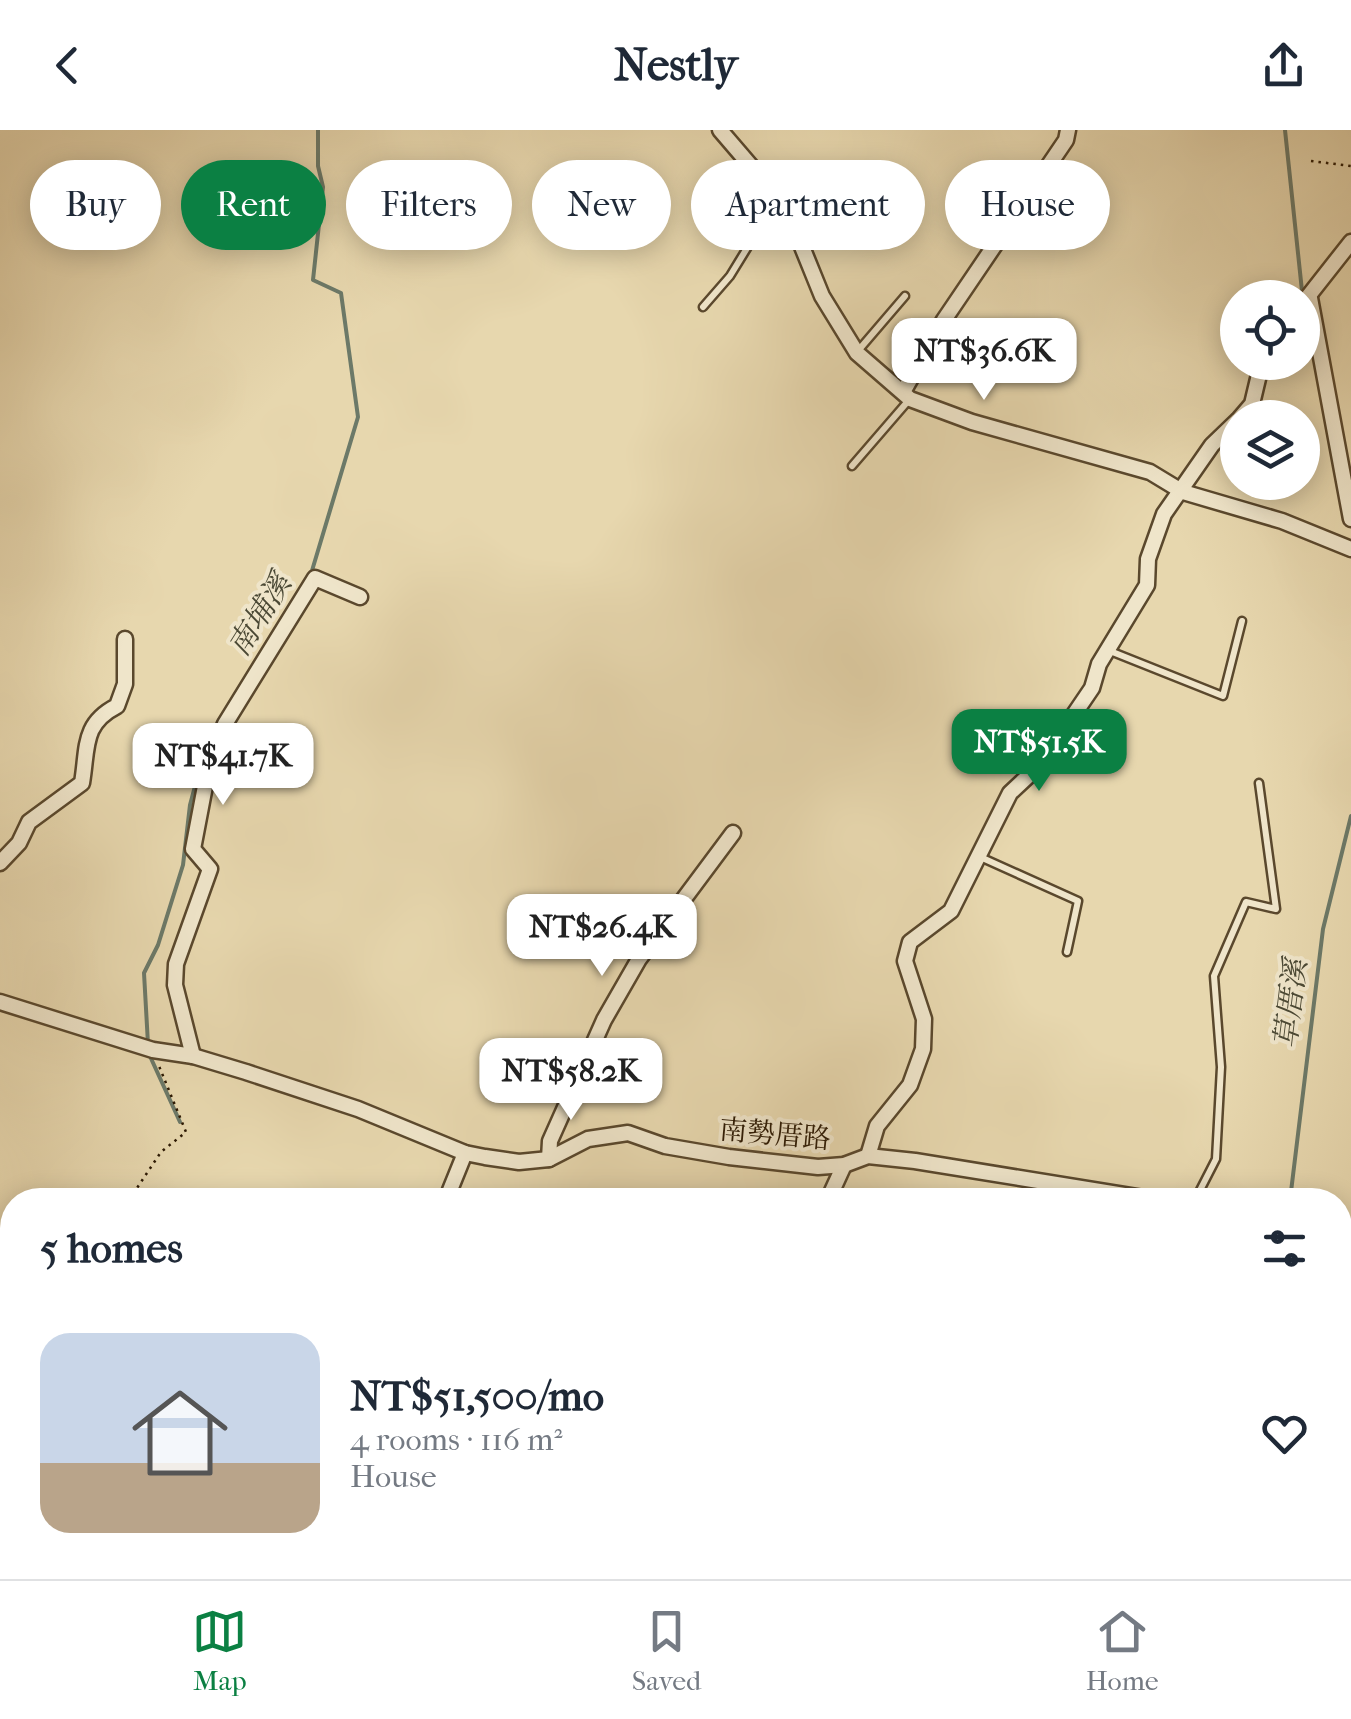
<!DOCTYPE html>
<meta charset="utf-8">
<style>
:root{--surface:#fff;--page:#f2f2f3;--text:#1f2937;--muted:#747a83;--line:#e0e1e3;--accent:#0b8043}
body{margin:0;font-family:"IM FELL French Canon","Noto Serif TC",serif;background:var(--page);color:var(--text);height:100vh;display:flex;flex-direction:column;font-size:38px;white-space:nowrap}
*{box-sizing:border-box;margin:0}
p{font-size:32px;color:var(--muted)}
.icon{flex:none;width:55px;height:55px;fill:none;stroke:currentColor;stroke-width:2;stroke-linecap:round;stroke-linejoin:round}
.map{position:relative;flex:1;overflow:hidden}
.sheet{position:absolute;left:0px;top:1058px;width:1352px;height:392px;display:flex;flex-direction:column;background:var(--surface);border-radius:40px 40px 0 0;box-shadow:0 5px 25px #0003}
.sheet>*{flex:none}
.top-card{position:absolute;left:30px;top:30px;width:1292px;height:90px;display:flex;gap:20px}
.fabs{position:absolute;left:1220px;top:150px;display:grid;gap:20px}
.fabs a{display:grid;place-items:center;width:100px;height:100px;border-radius:50%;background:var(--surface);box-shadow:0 5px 25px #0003;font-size:50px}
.price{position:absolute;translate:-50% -85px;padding:0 22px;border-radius:20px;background:#fff;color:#222;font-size:32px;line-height:65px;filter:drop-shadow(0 2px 5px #0008)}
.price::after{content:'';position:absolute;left:50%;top:60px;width:30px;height:22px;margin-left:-15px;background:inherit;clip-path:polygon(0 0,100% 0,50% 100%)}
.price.selected{background:var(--accent);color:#fff}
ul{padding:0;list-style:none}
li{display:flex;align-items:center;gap:30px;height:250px;padding:0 40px}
li span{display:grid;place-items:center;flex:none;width:280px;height:200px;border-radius:30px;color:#555}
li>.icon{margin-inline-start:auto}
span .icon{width:120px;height:120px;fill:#fffc;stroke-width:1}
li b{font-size:42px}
h2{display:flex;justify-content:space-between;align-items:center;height:120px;padding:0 40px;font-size:42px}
.chip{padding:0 35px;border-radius:45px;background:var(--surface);box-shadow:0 5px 25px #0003;font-size:35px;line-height:90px}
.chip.selected{background:var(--accent);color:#fff}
header{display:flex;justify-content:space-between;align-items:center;height:130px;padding:0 40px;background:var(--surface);font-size:45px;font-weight:700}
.menu{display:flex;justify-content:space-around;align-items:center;height:140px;border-top:2px solid var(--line);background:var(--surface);font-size:28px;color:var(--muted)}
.menu a{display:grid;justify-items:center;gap:5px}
.menu .selected{color:var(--accent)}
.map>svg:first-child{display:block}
</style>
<header><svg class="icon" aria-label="back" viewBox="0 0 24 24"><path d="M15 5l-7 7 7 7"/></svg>Nestly<svg class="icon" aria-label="share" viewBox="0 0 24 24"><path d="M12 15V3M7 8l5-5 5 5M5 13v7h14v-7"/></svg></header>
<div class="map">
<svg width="1351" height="1449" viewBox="0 0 1351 1449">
<rect width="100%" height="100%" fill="#e7d7ae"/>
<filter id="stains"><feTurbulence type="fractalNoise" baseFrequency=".002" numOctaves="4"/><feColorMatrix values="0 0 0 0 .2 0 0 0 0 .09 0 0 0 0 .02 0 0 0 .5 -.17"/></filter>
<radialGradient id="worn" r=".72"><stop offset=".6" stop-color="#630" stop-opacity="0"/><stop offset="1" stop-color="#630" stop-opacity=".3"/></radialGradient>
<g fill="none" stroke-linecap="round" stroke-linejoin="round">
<!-- stream -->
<g stroke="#6c7968" stroke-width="4">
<polyline points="1285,0 1302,161"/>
<polyline points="311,444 358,287 341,163 313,150 323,57 318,36 318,0"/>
<polyline points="148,914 144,843 158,815 183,735 190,675 207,611 217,597"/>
<polyline points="149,924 180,992"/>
<polyline points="1290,1070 1323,799 1351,686"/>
<polyline points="987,1449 999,1438"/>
</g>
<defs>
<g id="lane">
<polyline points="703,177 730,146 760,97 775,87"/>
<polyline points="857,222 905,166"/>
<polyline points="852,336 909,270"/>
<polyline points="1110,521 1223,566 1242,491"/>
<polyline points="978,726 1078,771 1067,822"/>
<polyline points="1195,1070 1216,1029 1221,937 1214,846 1246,772 1276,779 1259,653"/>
<polyline points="1220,1438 1238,1449"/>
</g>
<g id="street">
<polyline points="720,0 762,49 776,86 794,97 822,166 857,223 910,269 972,292 1150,342 1183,362 1282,391 1351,419"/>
<polyline points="1310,168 1351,389"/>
<polyline points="1303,173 1351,112"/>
<polyline points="903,262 944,190 1066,10 1068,0"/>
<polyline points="1240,288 1252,274 1262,232"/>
<path d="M 0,733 L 19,713 L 29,692 L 82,653 C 88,617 82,594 117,576 L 125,554 L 125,509"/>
<polyline points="0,872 153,920 193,926 246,942 358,979 465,1023 485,1027 519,1032 549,1029 588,1009 628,1003 665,1016 729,1027 818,1037 844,1035 868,1026 915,1031 1155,1070"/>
<polyline points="193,926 175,855 176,834 210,739 193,719 210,630 225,594 315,448 360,467"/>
<polyline points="868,1026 877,996 910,955 923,919 924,889 905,831 910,812 951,781 1010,663 1039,636 1092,558 1099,534 1147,455 1148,429 1164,384 1212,315 1238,290"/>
<polyline points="549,1029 550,1011 604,890 639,829 733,703"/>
<polyline points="446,1070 465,1023"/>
<polyline points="828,1070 844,1035"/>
<polyline points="1340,1115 1351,1118"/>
<polyline points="1340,1205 1351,1183"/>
<polyline points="153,1438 156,1449"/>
<polyline points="631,1449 641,1438"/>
<polyline points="915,1449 925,1438"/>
<polyline points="1290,1449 1294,1438"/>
</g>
</defs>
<!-- lane casing -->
<use href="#lane" stroke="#5a482d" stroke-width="11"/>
<!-- street casing -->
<use href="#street" stroke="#5a482d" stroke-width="19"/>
<!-- path -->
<g stroke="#2b1802" stroke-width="2.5" stroke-dasharray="2.5 5" stroke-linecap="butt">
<polyline points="1311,31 1351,36"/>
<polyline points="129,1070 161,1022 186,1002 159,936"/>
</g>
<!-- lane -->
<use href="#lane" stroke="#efe5ca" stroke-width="6"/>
<!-- street -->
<use href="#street" stroke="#efe5ca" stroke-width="14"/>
</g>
<g text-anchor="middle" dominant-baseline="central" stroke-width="8" stroke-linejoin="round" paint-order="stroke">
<!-- street labels -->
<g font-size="28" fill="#2b1802" stroke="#efe5ca">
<text transform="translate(775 1004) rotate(5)">南勢厝路</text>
</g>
<!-- water labels -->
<g font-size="30" font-style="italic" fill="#4b4935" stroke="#efe5ca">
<text transform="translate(260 485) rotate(-58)">南埔溪</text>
<text transform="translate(1291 874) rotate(-83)">草厝溪</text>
</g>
</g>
<rect width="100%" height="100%" filter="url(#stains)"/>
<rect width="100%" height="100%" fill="url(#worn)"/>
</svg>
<div class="fabs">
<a><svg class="icon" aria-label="locate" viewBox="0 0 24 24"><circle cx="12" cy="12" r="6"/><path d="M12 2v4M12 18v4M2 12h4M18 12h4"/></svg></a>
<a><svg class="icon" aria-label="layers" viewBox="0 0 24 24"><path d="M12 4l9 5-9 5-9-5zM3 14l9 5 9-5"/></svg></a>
</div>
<b class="price" style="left:984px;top:273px">NT$36.6K</b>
<b class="price selected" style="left:1039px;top:664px">NT$51.5K</b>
<b class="price" style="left:223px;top:678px">NT$41.7K</b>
<b class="price" style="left:602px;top:849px">NT$26.4K</b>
<b class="price" style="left:571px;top:993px">NT$58.2K</b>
<div class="top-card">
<a class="chip">Buy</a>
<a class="chip selected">Rent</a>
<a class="chip">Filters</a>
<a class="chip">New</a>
<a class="chip">Apartment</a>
<a class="chip">House</a>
</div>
<section class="sheet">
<h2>5 homes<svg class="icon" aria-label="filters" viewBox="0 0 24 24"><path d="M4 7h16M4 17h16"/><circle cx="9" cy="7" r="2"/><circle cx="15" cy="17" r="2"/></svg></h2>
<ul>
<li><span style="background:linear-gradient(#c9d6e8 65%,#b9a48a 0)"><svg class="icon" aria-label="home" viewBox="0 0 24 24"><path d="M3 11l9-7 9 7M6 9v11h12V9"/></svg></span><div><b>NT$51,500/mo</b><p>4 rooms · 116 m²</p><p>House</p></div><svg class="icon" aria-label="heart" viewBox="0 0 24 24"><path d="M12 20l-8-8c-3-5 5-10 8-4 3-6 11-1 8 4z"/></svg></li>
</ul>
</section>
</div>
<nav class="menu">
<a class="selected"><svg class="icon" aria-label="map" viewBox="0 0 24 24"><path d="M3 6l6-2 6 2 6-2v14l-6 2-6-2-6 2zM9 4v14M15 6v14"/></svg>Map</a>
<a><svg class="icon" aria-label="saved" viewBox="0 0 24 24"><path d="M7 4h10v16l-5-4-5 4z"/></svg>Saved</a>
<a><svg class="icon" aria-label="home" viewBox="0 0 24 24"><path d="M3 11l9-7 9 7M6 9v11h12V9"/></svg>Home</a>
</nav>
